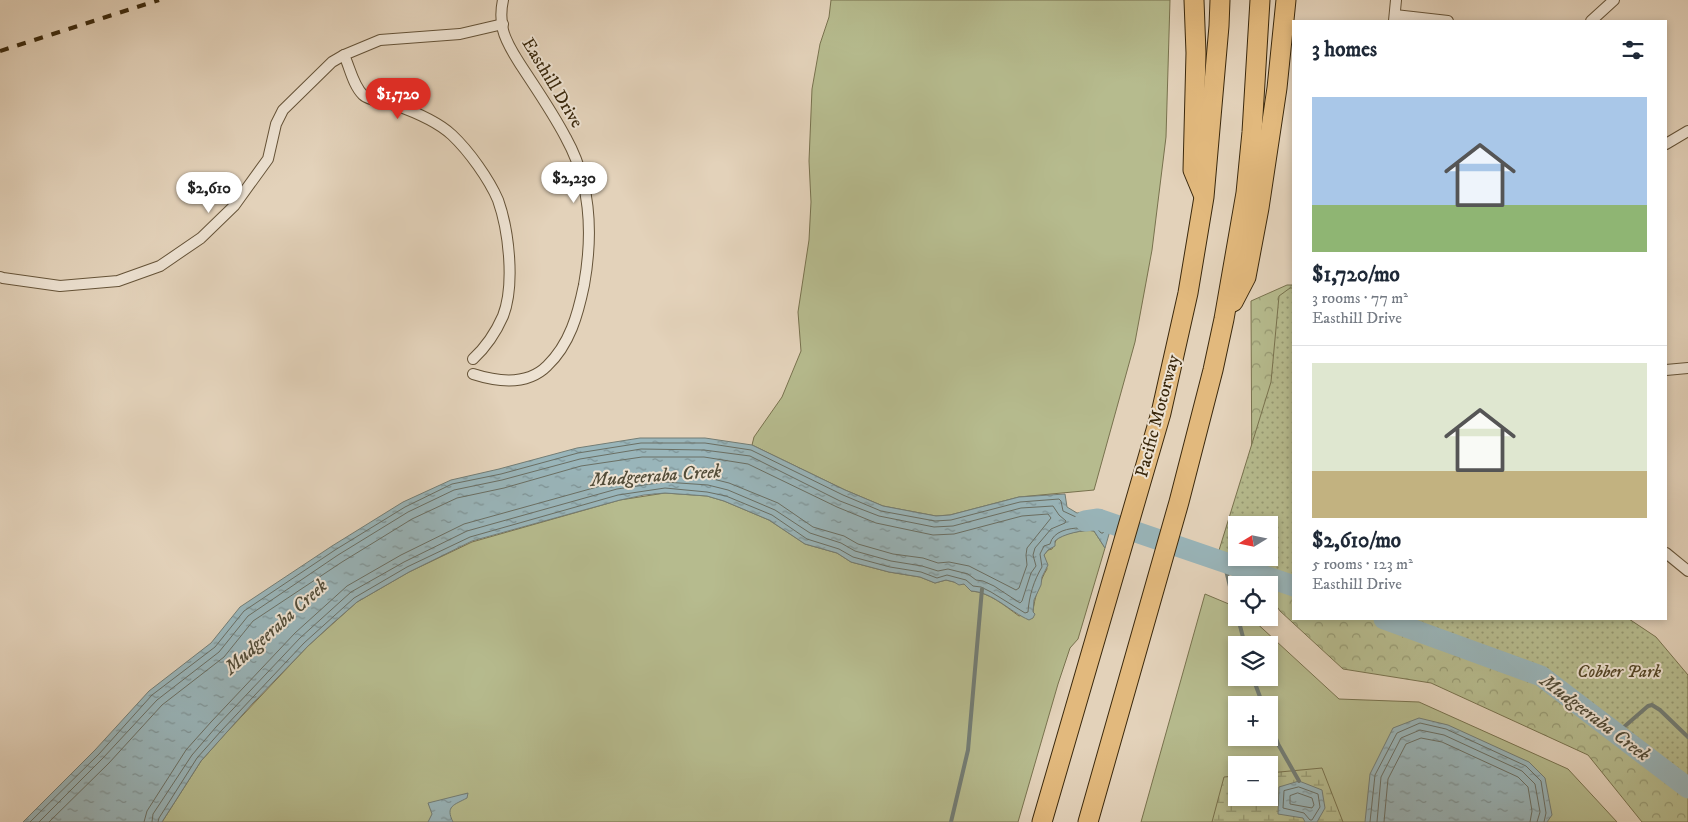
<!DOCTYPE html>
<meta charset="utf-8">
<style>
:root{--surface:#fff;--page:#f6f6f7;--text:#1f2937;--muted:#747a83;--line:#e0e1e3;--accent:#d93025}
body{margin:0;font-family:"IM FELL DW Pica",serif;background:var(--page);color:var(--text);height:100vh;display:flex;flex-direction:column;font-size:19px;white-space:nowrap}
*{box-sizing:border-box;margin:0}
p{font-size:16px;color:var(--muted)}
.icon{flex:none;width:28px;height:28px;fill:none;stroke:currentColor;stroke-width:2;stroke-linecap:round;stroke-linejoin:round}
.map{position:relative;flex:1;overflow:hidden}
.sheet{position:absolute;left:1292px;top:20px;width:375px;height:600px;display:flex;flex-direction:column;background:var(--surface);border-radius:0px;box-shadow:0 2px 8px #0003}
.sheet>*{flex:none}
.needle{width:32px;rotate:260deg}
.buttons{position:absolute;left:1228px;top:516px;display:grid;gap:10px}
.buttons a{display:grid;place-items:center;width:50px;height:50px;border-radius:0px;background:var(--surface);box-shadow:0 2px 8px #0003;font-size:25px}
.price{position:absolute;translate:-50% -42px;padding:0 11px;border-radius:18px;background:#fff;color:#222;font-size:16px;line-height:32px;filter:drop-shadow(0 1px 2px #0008)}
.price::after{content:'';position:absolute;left:50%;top:30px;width:15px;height:11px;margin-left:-8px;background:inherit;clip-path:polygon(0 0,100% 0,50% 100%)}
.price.current{background:var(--accent);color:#fff}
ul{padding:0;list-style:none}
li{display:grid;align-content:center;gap:10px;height:265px;padding:0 20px}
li+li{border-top:1px solid var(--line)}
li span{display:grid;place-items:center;height:155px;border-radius:0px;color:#555}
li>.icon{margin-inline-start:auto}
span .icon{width:90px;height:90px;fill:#fffc;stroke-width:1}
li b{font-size:21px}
h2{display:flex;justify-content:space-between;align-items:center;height:60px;padding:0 20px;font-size:21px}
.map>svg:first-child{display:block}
</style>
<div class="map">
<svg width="1688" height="822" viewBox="0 0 1688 822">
<defs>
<pattern id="forest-crowns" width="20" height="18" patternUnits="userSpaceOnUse" patternTransform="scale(1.25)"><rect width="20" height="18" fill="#b6bb8e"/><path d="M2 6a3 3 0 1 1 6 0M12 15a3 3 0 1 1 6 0" fill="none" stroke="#959872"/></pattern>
<pattern id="wetland-marsh" width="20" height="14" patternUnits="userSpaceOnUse" patternTransform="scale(1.25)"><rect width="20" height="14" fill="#b6bb8e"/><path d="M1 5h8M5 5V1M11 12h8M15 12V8" fill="none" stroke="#959872"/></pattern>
<pattern id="park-dots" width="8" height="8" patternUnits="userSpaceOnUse" patternTransform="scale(1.25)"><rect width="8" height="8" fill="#b6bb8e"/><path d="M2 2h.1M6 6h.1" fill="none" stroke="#959872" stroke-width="1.8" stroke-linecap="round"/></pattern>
<pattern id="water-ripples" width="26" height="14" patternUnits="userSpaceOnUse" patternTransform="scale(1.25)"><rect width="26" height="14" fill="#99b5ba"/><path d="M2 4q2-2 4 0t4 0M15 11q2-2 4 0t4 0" fill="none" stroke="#7e9396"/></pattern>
</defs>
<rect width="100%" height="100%" fill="#e3d2ba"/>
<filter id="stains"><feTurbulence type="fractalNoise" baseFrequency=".004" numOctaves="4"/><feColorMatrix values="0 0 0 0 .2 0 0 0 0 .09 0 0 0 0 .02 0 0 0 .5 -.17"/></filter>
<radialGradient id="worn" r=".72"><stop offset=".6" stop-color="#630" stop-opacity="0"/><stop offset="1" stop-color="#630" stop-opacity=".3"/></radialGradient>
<!-- green -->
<g fill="#b6bb8e" stroke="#78724e" fill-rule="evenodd">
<polygon points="831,0 1170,0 1166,137 1152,250 1135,342 1094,490 1019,497 950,515 936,516 883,506 845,490 752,445 754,437 782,397 801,351 798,312 809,240 811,202 809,161 812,89 820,44 829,17"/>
<path d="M 665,493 L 707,496 L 724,501 L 769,520 L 805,544 L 837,553 L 851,562 L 889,572 L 920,577 L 935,583 L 946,580 L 954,582 L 964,584 L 971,591 C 989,592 1005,606 1019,616 L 1033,612 C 1034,599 1040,580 1047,569 L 1044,555 L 1048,550 L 1052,549 C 1054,545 1055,541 1058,538 C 1065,533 1086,529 1094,531 L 1105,548 L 1078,639 L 1070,648 L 1058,684 L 1018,822 L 162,822 L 201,761 L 225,734 L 308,646 L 357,602 L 409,572 L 472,542 L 620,500 Z"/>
<path d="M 1205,594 L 1236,607 L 1236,618 L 1251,618 L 1339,699 L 1419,702 L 1568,769 L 1617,822 L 1141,822 ZM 1236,645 L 1269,645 L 1269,678 L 1236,678 ZM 1236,705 L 1269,705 L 1269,738 L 1236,738 ZM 1236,765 L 1269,765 L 1269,798 L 1236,798 Z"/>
</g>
<!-- forest -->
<polygon fill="url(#forest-crowns)" stroke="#78724e" points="1287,285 1294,285 1294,619 1461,619 1688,756 1688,822 1642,822 1588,755 1431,683 1343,669 1280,611 1269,595 1269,585 1262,585 1243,558 1269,558 1269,525 1242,525 1252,507 1251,301"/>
<!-- wetland -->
<polygon fill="url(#wetland-marsh)" stroke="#78724e" points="1322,768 1343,822 1212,822 1224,777 1236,776 1236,798 1269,798 1269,773"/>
<!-- park -->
<g fill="url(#park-dots)" stroke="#78724e" fill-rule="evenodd">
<path d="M 1290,288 L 1294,288 L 1294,586 L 1234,564 L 1216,560 L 1271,382 L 1279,296 ZM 1236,525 L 1269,525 L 1269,558 L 1236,558 Z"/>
<polygon points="1384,619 1629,619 1656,637 1688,675 1688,788 1541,676"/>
</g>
<!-- water -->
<g fill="url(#water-ripples)" stroke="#737d75">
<path d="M 640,438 L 705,438 L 752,445 L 845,490 L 883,506 L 936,516 L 950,515 L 1019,497 L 1065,494 L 1067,507 L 1077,513 L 1102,510 L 1114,517 L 1105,548 L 1094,531 C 1085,529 1062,534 1055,541 L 1055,546 L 1048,550 L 1044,555 L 1048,565 L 1042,577 L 1041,585 L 1034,600 L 1033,612 L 1035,614 L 1033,618 L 1029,620 C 1010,612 993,592 971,591 L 964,584 L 959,585 L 954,582 L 946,580 L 935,583 L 920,577 L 889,572 L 851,562 L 837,553 L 805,544 L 769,520 L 724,501 L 707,496 L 665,493 L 644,495 L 620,500 L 472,541 L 409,572 L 357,602 L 333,623 L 308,646 L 253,703 L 201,761 L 162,822 L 23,822 L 95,750 L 149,691 L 211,643 L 240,607 L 332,546 L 403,502 L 451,480 L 499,469 L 577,448 Z"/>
<polygon points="1419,718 1448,725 1529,762 1545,778 1552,815 1547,822 1365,822 1370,774 1393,728"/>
<polygon points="1299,781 1322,790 1325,808 1317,822 1305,822 1303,818 1278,814 1279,787"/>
<path d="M 468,793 L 467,798 C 454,805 445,806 453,822 L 428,822 L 432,814 L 428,803 Z"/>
</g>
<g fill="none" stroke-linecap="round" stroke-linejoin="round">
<!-- shore -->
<g stroke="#6a6f64" stroke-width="1">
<polygon points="1299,787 1318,794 1320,807 1312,820 1310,820 1304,813 1283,808 1284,791"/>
<polygon points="1298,793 1312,798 1314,805 1312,808 1290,804 1290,796"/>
<path d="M 30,822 L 99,754 L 152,695 L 215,647 L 244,611 L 335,550 L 405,507 L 452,484 L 501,474 L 578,453 L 641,443 L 705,443 L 751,450 L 843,495 L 881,511 L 935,521 L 951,520 L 1020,502 L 1059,499 L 1061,501 L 1063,511 L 1076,517 L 1101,515 L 1108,520 L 1103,533 L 1101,533 L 1096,527 C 1089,525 1087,528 1080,528 C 1069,528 1053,531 1050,544 L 1044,546 L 1040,554 L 1042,567 C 1034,580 1029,596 1028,612 L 1025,613 L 991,592 L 981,587 L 973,586 L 966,580 L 947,575 L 937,578 L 921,572 L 890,567 L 853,557 L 839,549 L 807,539 L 772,515 L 726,496 L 707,492 L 665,488 L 618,495 L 470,537 L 407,567 L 354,598 L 304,643 L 221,731 L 197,758 L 159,818 L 158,822"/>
<polyline points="39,822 103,758 157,700 219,652 248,616 338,555 408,512 454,490 502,480 580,459 641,449 704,450 750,456 840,501 879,516 934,527 953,526 1021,508 1053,506 1059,515 1066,521 1065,523 1051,529 1035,548 1033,555 1036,566 1031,573 1022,601 1020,603 994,586 983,581 976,580 968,574 948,569 938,571 922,566 891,561 855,551 841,543 810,533 775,510 728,490 708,485 665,482 617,489 467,531 404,562 351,592 300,638 216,727 192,755 153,814 152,822"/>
<polyline points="49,822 109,763 162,705 224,657 253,621 342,562 412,519 457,498 504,488 581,466 642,457 704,457 748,464 837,507 876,523 933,535 954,534 1022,516 1048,514 1051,518 1027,548 1026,555 1027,565 1019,588 1016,590 969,566 949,562 938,563 923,558 893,554 858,544 844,536 813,527 778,503 729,483 709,478 665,475 642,477 615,482 464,524 401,555 347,586 295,633 211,722 186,750 147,811 144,822"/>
<polyline points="1370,822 1375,775 1397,733 1420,723 1446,729 1526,766 1541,781 1546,813 1544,822"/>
<polyline points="1377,822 1381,777 1401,738 1420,730 1444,735 1522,771 1535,784 1540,812 1537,822"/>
<polyline points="1384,822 1388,779 1406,744 1421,738 1442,742 1518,777 1528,787 1532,811 1530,822"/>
</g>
<!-- stream -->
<g stroke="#737d75" stroke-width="4">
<polyline points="1224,562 1236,611"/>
<polyline points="1238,618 1245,645"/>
<polyline points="1253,678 1263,705"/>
<polyline points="1269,719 1278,744 1299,781"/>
<polyline points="1617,733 1648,706 1652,705 1660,710 1688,737"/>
<polyline points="951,822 968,750 982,589"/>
</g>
<!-- river -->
<g stroke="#99b5ba" stroke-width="21">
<polyline points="1085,521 1098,519 1294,586"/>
<polyline points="1384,619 1541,676 1688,788"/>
</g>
<defs>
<g id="street">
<polyline points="1395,15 1448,21"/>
<polyline points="1394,21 1396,0"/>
<polyline points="1591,21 1614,0"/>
<polyline points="1666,144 1688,131"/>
<polyline points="0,277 3,278 60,286 118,281 160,266 201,238 234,206 268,159 276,124 283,110 332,62 344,55"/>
<path d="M 473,359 C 486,347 496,332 503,316 C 515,285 509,231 498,200 C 489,179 469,151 452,135 C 437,121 415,112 395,105 C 387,102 369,101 363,95 C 353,85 350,68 344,55 L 380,40 L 460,34 L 503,24"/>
<polyline points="1666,370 1688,368"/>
<path d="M 473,374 C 498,382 527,386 547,366 C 570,344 578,314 584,285 C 593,235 591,183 566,138 C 553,113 537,90 522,67 C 515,56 506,43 503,30 C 501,21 501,9 503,0"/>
<polyline points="1666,553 1688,571"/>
</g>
<g id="highway">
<polyline points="1194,0 1196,53 1193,170 1203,194"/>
<polyline points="1233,302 1246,277 1259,208 1277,88 1286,0"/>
<polyline points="1042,822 1161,413 1188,293 1204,197 1219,26 1220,0"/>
<polyline points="1088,822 1179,502 1213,370 1224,319 1246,193 1252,132 1260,0"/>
</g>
</defs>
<!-- street casing -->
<use href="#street" stroke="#655338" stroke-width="12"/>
<!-- highway casing -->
<use href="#highway" stroke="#3b290d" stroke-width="21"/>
<!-- street -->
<use href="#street" stroke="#ede2d2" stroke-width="10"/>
<!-- highway -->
<use href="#highway" stroke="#e2b97d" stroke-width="19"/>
<!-- rail -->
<polyline stroke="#3b290d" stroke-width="4" stroke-dasharray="9 9" stroke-linecap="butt" points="0,51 159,0"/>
</g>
<g text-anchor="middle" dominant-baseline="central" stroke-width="4" stroke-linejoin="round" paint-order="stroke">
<!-- street labels -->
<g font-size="18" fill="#3b290d" stroke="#ede2d2">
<text transform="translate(552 83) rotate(59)">Easthill Drive</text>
<text transform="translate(1158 416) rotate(-75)">Pacific Motorway</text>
</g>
<!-- park labels -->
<g font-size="18" font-style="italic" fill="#544627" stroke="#ede2d2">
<text x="1619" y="672">Cobber Park</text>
</g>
<!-- water labels -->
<g font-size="19" font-style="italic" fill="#524c38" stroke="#ede2d2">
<text transform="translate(656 476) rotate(-4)">Mudgeeraba Creek</text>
<text transform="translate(276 627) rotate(-42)">Mudgeeraba Creek</text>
<text transform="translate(1595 718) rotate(37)">Mudgeeraba Creek</text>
</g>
</g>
<rect width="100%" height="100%" filter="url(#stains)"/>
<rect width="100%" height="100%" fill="url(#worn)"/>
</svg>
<div class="buttons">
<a><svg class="needle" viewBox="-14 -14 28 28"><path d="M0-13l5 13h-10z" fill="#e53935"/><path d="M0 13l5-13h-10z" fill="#747a83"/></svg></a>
<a><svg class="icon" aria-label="locate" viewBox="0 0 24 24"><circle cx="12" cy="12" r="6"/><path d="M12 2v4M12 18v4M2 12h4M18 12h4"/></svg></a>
<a><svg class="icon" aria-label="layers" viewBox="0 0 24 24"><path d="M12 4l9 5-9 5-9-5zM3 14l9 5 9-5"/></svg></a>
<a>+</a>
<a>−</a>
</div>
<b class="price current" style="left:398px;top:120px">$1,720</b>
<b class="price" style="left:574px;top:204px">$2,230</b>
<b class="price" style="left:209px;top:214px">$2,610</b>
<section class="sheet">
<h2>3 homes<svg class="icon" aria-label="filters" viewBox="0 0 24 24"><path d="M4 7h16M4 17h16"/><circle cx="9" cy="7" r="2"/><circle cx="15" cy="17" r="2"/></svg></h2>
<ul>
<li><span style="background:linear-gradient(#a9c7e8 70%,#8fb573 0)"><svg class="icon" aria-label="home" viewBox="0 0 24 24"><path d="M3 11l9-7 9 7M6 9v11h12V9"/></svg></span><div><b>$1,720/mo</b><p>3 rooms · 77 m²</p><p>Easthill Drive</p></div></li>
<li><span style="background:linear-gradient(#dfe7d0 70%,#c2b280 0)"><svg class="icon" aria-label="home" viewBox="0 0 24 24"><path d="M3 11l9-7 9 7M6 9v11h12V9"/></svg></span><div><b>$2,610/mo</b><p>5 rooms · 123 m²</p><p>Easthill Drive</p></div></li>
</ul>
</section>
</div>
